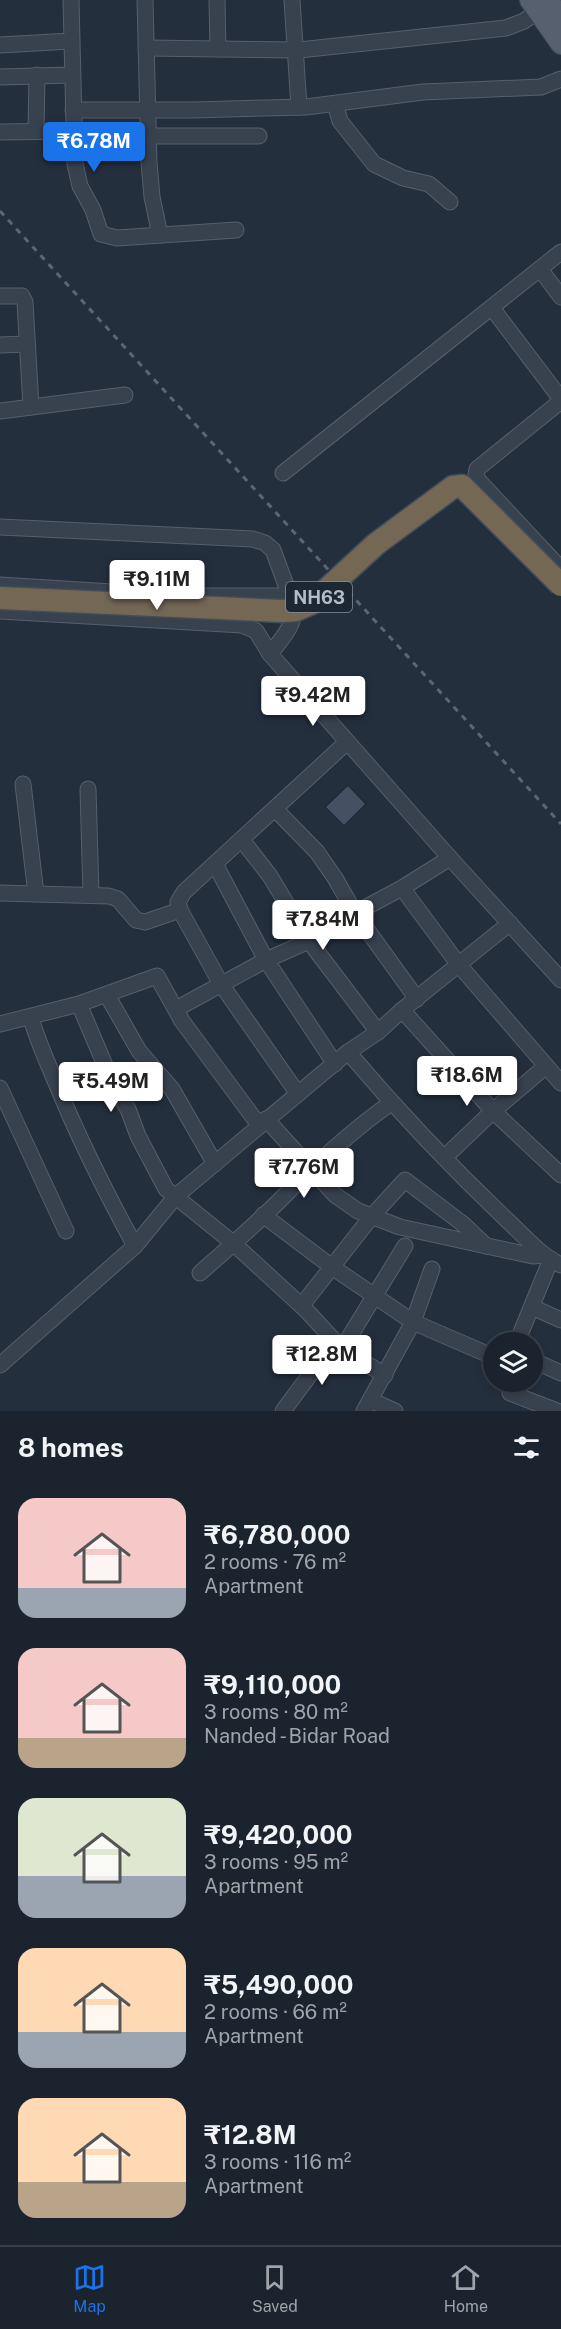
<!DOCTYPE html>
<meta charset="utf-8">
<style>
:root{--surface:#1b232e;--page:#242b36;--text:#f1f3f6;--muted:#a0a4aa;--line:#39404a;--accent:#1a73e8}
body{margin:0;font-family:"Public Sans",sans-serif;background:var(--page);color:var(--text);height:100vh;display:flex;flex-direction:column;font-size:22px;white-space:nowrap}
*{box-sizing:border-box;margin:0}
p{font-size:20px;color:var(--muted)}
.icon{flex:none;width:33px;height:33px;fill:none;stroke:currentColor;stroke-width:2;stroke-linecap:round;stroke-linejoin:round}
.map{position:relative;height:1411px;overflow:hidden}
.drawer{display:flex;flex-direction:column;background:var(--surface);flex:1}
.drawer>*{flex:none}
.buttons{position:absolute;left:483px;top:1332px;display:grid;gap:12px}
.buttons a{display:grid;place-items:center;width:60px;height:60px;border-radius:50%;background:var(--surface);box-shadow:0 3px 9px #0003,0 0 0 2px var(--line);font-size:30px}
.price{position:absolute;translate:-50% -51px;padding:0 14px;border-radius:6px;background:#fff;color:#222;font-size:20px;line-height:39px;filter:drop-shadow(0 2px 3px #0008)}
.price::after{content:'';position:absolute;left:50%;top:36px;width:18px;height:14px;margin-left:-9px;background:inherit;clip-path:polygon(0 0,100% 0,50% 100%)}
.price.selected{background:var(--accent);color:#fff}
ul{padding:0;list-style:none}
li{display:flex;align-items:center;gap:18px;height:150px;padding:0 18px}
li span{display:grid;place-items:center;flex:none;width:168px;height:120px;border-radius:18px;color:#555}
li>.icon{margin-inline-start:auto}
span .icon{width:72px;height:72px;fill:#fffc;stroke-width:1}
li b{font-size:26px}
h2{display:flex;justify-content:space-between;align-items:center;height:72px;padding:0 18px;font-size:26px}
.menu{display:flex;justify-content:space-around;align-items:center;height:84px;border-top:2px solid var(--line);background:var(--surface);font-size:16px;color:var(--muted)}
.menu a{display:grid;justify-items:center;gap:3px}
.menu .selected{color:var(--accent)}
.map>svg:first-child{display:block}
</style>
<div class="map">
<svg width="561" height="1411" viewBox="0 0 561 1411">
<rect width="100%" height="100%" fill="#242f3e"/>
<!-- building -->
<polygon fill="#455162" stroke="#1f2835" stroke-width="1.5" points="348,785 366,804 344,826 325,807"/>
<g fill="none" stroke-linecap="round" stroke-linejoin="round">
<defs>
<g id="minor">
<polyline points="71,0 75,164 80,186 93,210 101,234 117,238 236,230"/>
<polyline points="145,0 149,162 152,197 160,235"/>
<polyline points="217,0 218,49"/>
<polyline points="292,0 299,107"/>
<polyline points="0,45 71,41"/>
<polyline points="146,48 299,50 506,28 524,21 538,11"/>
<polyline points="0,77 72,75"/>
<polyline points="335,104 340,121 374,164 403,178 429,184 450,202"/>
<polyline points="73,110 192,110 306,107 423,92 541,87 561,79"/>
<polyline points="36,131 37,75"/>
<polyline points="0,132 74,131"/>
<polyline points="73,136 259,136"/>
<polyline points="540,269 561,297"/>
<polyline points="0,296 22,296 25,302 31,407"/>
<polyline points="492,308 561,399"/>
<polyline points="0,345 26,344"/>
<polyline points="561,401 477,469 476,475 479,481 561,569"/>
<polyline points="0,411 125,395"/>
<polyline points="283,473 561,252"/>
<polyline points="0,527 253,539 265,543 273,550 290,596"/>
<polyline points="0,585 144,594"/>
<path d="M 192,596 L 290,596 C 302,619 283,637 270,654"/>
<polyline points="0,611 242,625 256,631 270,654 450,858 561,980"/>
<polyline points="23,784 36,894"/>
<polyline points="88,789 91,895"/>
<polyline points="275,809 317,852 335,878 355,913 417,999"/>
<polyline points="242,840 270,876 309,941 378,1032"/>
<polyline points="215,864 266,960 335,1064"/>
<polyline points="402,888 459,965 561,1083"/>
<polyline points="0,893 109,896 118,899 136,920 145,922 180,910"/>
<polyline points="107,995 139,1051 172,1089 215,1164"/>
<polyline points="79,1004 116,1091 128,1109 138,1136 166,1189 233,1243 306,1310 342,1349 385,1375"/>
<polyline points="176,1009 266,960 309,941 355,913 402,888 450,858"/>
<polyline points="402,1010 493,1111 561,1175"/>
<path d="M 31,1018 C 37,1040 47,1061 56,1083 C 79,1139 106,1193 135,1246"/>
<polyline points="0,1024 79,1004 157,976 182,1021 259,1125"/>
<path d="M 348,1052 C 398,1111 452,1168 508,1221 C 524,1236 541,1256 561,1265"/>
<polyline points="0,1088 66,1231"/>
<polyline points="298,1094 221,984 180,910 178,902 184,892 347,742"/>
<polyline points="266,1119 335,1195 358,1211 400,1227 533,1256 544,1255"/>
<polyline points="445,1157 493,1111 545,1067"/>
<polyline points="263,1215 332,1267 413,1322 494,1357"/>
<path d="M 200,1273 C 229,1247 259,1222 286,1194 C 319,1161 352,1130 391,1103"/>
<polyline points="302,1305 372,1216 405,1180 463,1224 486,1246"/>
<polyline points="532,1307 561,1320"/>
<polyline points="517,1342 551,1259"/>
<polyline points="342,1349 405,1246"/>
<polyline points="532,1360 561,1373"/>
<polyline points="0,1365 135,1246 176,1196 348,1052 378,1032 402,1010 510,923"/>
<polyline points="510,1393 557,1411"/>
<polyline points="370,1400 395,1411"/>
<polyline points="283,1411 335,1341"/>
<polyline points="364,1411 413,1322 432,1269"/>
</g>
<g id="major">
<polyline points="530,0 561,44"/>
<polyline points="548,0 561,18"/>
</g>
</defs>
<!-- minor casing -->
<use href="#minor" stroke="#565f6c" stroke-width="17"/>
<!-- major casing -->
<use href="#major" stroke="#414a57" stroke-width="22"/>
<!-- minor -->
<use href="#minor" stroke="#38414e" stroke-width="15"/>
<!-- major -->
<use href="#major" stroke="#56606e" stroke-width="20"/>
<!-- rail -->
<polyline stroke="#5a6575" stroke-width="3" stroke-dasharray="6 6" stroke-linecap="butt" points="0,211 561,824"/>
<defs>
<polyline id="highway-bridge" points="0,598 282,611 296,610 312,603 376,544 453,487 462,486 561,585"/>
</defs>
<!-- highway-bridge casing -->
<use href="#highway-bridge" stroke="#434c59" stroke-width="25" stroke-linecap="butt"/>
<!-- highway-bridge -->
<use href="#highway-bridge" stroke="#746855" stroke-width="22"/>
</g>
<g text-anchor="middle" dominant-baseline="central" stroke-width="4.5" stroke-linejoin="round" paint-order="stroke">
<!-- shield labels -->
<rect fill="#1d2633" stroke="#878f9c" stroke-width="1.5" x="286" y="582" width="66" height="30" rx="4.5"/>
<g font-size="18" font-weight="bold" fill="#b4bcc9">
<text x="319" y="597">NH63</text>
</g>
</g>
</svg>
<div class="buttons">
<a><svg class="icon" aria-label="layers" viewBox="0 0 24 24"><path d="M12 4l9 5-9 5-9-5zM3 14l9 5 9-5"/></svg></a>
</div>
<b class="price selected" style="left:94px;top:173px">₹6.78M</b>
<b class="price" style="left:157px;top:611px">₹9.11M</b>
<b class="price" style="left:313px;top:727px">₹9.42M</b>
<b class="price" style="left:323px;top:951px">₹7.84M</b>
<b class="price" style="left:467px;top:1107px">₹18.6M</b>
<b class="price" style="left:111px;top:1113px">₹5.49M</b>
<b class="price" style="left:304px;top:1199px">₹7.76M</b>
<b class="price" style="left:322px;top:1386px">₹12.8M</b>
</div>
<section class="drawer">
<h2>8 homes<svg class="icon" aria-label="filters" viewBox="0 0 24 24"><path d="M4 7h16M4 17h16"/><circle cx="9" cy="7" r="2"/><circle cx="15" cy="17" r="2"/></svg></h2>
<ul>
<li><span style="background:linear-gradient(#f6c9c9 75%,#9aa5b1 0)"><svg class="icon" aria-label="home" viewBox="0 0 24 24"><path d="M3 11l9-7 9 7M6 9v11h12V9"/></svg></span><div><b>₹6,780,000</b><p>2 rooms · 76 m²</p><p>Apartment</p></div></li>
<li><span style="background:linear-gradient(#f6c9c9 75%,#b9a48a 0)"><svg class="icon" aria-label="home" viewBox="0 0 24 24"><path d="M3 11l9-7 9 7M6 9v11h12V9"/></svg></span><div><b>₹9,110,000</b><p>3 rooms · 80 m²</p><p>Nanded - Bidar Road</p></div></li>
<li><span style="background:linear-gradient(#dfe7d0 65%,#9aa5b1 0)"><svg class="icon" aria-label="home" viewBox="0 0 24 24"><path d="M3 11l9-7 9 7M6 9v11h12V9"/></svg></span><div><b>₹9,420,000</b><p>3 rooms · 95 m²</p><p>Apartment</p></div></li>
<li><span style="background:linear-gradient(#ffd9b3 70%,#9aa5b1 0)"><svg class="icon" aria-label="home" viewBox="0 0 24 24"><path d="M3 11l9-7 9 7M6 9v11h12V9"/></svg></span><div><b>₹5,490,000</b><p>2 rooms · 66 m²</p><p>Apartment</p></div></li>
<li><span style="background:linear-gradient(#ffd9b3 70%,#b9a48a 0)"><svg class="icon" aria-label="home" viewBox="0 0 24 24"><path d="M3 11l9-7 9 7M6 9v11h12V9"/></svg></span><div><b>₹12.8M</b><p>3 rooms · 116 m²</p><p>Apartment</p></div></li>
</ul>
</section>
<nav class="menu">
<a class="selected"><svg class="icon" aria-label="map" viewBox="0 0 24 24"><path d="M3 6l6-2 6 2 6-2v14l-6 2-6-2-6 2zM9 4v14M15 6v14"/></svg>Map</a>
<a><svg class="icon" aria-label="saved" viewBox="0 0 24 24"><path d="M7 4h10v16l-5-4-5 4z"/></svg>Saved</a>
<a><svg class="icon" aria-label="home" viewBox="0 0 24 24"><path d="M3 11l9-7 9 7M6 9v11h12V9"/></svg>Home</a>
</nav>
